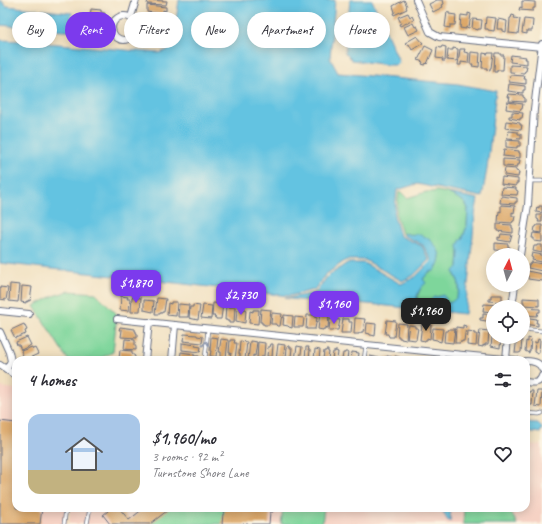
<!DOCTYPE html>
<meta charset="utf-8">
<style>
:root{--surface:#fff;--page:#f7f7f7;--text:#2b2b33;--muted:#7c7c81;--accent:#7c3aed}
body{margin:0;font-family:Caveat,sans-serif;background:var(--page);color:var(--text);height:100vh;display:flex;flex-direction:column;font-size:15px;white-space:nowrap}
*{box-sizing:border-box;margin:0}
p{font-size:13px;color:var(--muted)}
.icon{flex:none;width:22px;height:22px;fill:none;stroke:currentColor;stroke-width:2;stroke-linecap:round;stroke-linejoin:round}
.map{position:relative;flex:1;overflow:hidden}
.drawer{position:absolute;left:12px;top:356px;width:518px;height:156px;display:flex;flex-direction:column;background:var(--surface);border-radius:12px;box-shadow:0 2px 10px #0003}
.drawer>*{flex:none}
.hud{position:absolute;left:12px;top:12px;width:518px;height:36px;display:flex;gap:8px}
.needle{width:26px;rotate:6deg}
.controls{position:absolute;left:486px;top:248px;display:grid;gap:8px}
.controls a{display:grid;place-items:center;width:44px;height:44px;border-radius:50%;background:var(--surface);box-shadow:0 2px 10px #0003;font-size:20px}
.price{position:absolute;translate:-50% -34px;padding:0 9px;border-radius:8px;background:var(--accent);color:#fff;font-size:13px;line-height:26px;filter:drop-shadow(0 1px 2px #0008)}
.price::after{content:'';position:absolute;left:50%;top:24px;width:12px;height:9px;margin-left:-6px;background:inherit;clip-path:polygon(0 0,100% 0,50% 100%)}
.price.current{background:#222;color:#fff}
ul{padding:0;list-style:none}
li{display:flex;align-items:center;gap:12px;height:100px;padding:0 16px}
li span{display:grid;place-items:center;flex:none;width:112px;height:80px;border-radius:12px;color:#555}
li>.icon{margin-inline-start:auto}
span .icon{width:48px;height:48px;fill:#fffc;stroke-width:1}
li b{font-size:17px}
h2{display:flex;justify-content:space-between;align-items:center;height:48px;padding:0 16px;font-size:17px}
.pill{padding:0 14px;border-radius:18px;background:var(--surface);box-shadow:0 2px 10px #0003;font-size:14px;line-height:36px}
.pill.current{background:var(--accent);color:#fff}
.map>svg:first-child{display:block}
</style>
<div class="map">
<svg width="542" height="524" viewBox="0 0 542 524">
<rect width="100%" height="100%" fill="#fcf5e5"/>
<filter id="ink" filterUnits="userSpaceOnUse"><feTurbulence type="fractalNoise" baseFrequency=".025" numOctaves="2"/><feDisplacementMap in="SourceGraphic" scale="8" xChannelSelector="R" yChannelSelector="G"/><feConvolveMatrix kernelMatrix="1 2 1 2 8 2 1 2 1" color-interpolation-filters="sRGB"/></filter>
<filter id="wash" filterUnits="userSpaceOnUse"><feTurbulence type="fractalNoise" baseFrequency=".012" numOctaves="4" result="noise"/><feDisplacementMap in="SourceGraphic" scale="16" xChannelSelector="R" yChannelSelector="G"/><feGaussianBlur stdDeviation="0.9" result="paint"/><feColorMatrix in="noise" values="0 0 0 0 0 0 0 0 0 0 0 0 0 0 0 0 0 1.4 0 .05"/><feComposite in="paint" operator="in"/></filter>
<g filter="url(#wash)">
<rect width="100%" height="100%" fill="#f1e0c0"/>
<!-- built -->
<g fill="#f6d2c4">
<polygon points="0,387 16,389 16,508 68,508 66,524 0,524"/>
<polygon points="526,444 542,445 542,524 69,524 70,508 526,508"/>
</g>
<!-- green -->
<g fill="#7ed69b" stroke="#4c827c">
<path d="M 400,191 L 407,198 L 426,192 L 432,192 L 437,191 L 448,193 L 460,199 L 465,203 L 468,208 L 467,226 L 463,237 L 460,241 L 458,267 L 455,276 C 457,279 459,282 459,285 C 460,292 456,303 448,304 C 443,304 439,298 434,297 L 428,303 L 419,304 C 415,299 419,292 422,286 C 424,284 422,283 423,280 C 424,277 427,274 429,272 L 434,271 L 440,256 L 417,234 L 410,235 L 405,233 L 403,235 L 402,234 L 396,215 L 399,192 Z"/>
<polygon points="69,291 96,293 117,314 113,352 97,360 68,360 34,306 53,296"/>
<polygon points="166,508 223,508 225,510 222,524 150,524 167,510"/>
<polygon points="283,508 324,508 322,524 281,524"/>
<polygon points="464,508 507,508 511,512 517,524 463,524"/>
</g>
<!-- water -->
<g fill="#63c3e1" stroke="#3f79a0">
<polygon points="0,0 1,0 4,4 7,6 72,13 70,31 63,31 0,25"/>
<polygon points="179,0 335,0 330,58 338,73 458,84 496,91 487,169 482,197 417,184 397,190 394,216 400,236 422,246 429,260 414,275 402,281 365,260 346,260 325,275 314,290 289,296 0,263 0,40 24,41 159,53 168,50 173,40"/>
<polygon points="350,0 372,0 398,59 399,63 396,65 388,65 352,60 345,53"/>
<path d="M 448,193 L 478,199 L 475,215 L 465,314 C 424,310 384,305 343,302 C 324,300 304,302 285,298 L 289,298 L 315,293 L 327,277 L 347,263 L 364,263 L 401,284 L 415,277 L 430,262 L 431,260 L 423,245 L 403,235 L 405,233 C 411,236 415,233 421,235 C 429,237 439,248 440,256 C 440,261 437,268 434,271 L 429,272 L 423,279 L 426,283 C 419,288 414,298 419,304 L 428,303 L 434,297 L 437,297 L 443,295 L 446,299 L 446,303 C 455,304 461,292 459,284 C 458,279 455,276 454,271 L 458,267 L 459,251 L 458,246 L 460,241 L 463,237 L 467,226 L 468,208 L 465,203 L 460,199 Z"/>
<polygon points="526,422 538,423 542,427 540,433 526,431"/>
<polygon points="441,508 451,508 450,521 448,521"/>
</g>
<g id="blocks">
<!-- building -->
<g fill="#dba565">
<polygon points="148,0 167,1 166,5 147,4"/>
<polygon points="404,0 407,6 406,7 407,9 394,15 393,13 395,12 393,6"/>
<polygon points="437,0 443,0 444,4 442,5 443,7 433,12 429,4"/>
<polygon points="522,1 535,2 535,8 533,8 533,11 519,10 520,7 522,8"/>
<polygon points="147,5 166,7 166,11 163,10 163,14 147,12"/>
<polygon points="91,9 101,10 101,12 105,13 105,18 90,17"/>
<polygon points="447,12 449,12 449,14 456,15 455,25 450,25 450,28 445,27"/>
<polygon points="408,13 410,17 412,16 414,20 400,26 399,24 401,23 398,17"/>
<polygon points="468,13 471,14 469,28 466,27 466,29 460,28 461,15 468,16"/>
<polygon points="146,15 160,16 160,23 145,22"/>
<polygon points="512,15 515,16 514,18 520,19 518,34 509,33 510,18 511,18"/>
<polygon points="486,17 496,18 494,31 488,30 488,29 485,29"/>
<polygon points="89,19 103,20 102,27 88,26"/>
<polygon points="473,19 482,20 481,29 478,29 478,30 472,28"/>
<polygon points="498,19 507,21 506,32 502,31 502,29 497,29"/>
<polygon points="524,19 533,20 532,31 527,31 527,34 522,33"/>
<polygon points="413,23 415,27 417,26 419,30 408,35 404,27"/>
<polygon points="145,24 164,26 164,29 162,29 161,33 145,31"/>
<polygon points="89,28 103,29 102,36 88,35"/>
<polygon points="144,33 158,34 158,37 161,38 161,42 143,40"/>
<polygon points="417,36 423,43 412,50 409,44 407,45 405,43"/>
<polygon points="425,46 433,50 427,64 426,63 425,65 422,64 423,62 418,60"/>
<polygon points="442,46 446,47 445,61 442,61 443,59 436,58 437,47 441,48"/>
<polygon points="453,48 458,49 457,61 447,60 448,50 453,50"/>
<polygon points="460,49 465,49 464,52 469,53 468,63 461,62 461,65 458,65"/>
<polygon points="471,52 480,53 479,67 472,66 473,64 470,64"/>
<polygon points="483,53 488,54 488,53 493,53 491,68 490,68 490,71 487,70 487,68 482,68"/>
<polygon points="495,53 500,53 500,55 504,55 503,70 497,70 497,72 494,72 494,69"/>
<polygon points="511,55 526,57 525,59 527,59 527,64 510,62"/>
<polygon points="510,65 527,66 526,71 525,71 524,73 510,72"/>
<polygon points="510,75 525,76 524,79 526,79 526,84 509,82"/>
<polygon points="509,84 525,86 525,90 523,90 523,93 508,91"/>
<polygon points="508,94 523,95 523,97 525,98 525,102 509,101 510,97 507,97"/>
<polygon points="507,102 523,104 522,109 521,109 520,111 506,109"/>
<polygon points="512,112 523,113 522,118 520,118 520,120 509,118 509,116 512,116"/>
<polygon points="506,121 520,123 520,125 522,125 521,130 505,128"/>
<polygon points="509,131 518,132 518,134 521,134 521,139 507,138"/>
<polygon points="506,140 520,141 520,146 517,146 517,148 506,147"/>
<polygon points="504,149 519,151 519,153 520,153 520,158 503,156"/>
<polygon points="503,159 520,160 519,165 517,165 517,167 503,166"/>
<polygon points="505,168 516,169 516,171 519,172 518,177 504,175"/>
<polygon points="502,177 518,179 518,183 516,183 516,186 501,184"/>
<polygon points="502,187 516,188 516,190 518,191 517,195 501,194"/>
<polygon points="501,196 517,198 517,202 515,202 515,204 500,203"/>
<polygon points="501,205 515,206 514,213 512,212 512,216 515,216 514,221 513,221 512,223 498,222 499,211 501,212"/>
<polygon points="539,206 542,206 542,213 536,212 537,207 539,208"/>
<polygon points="537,215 542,215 542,222 538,222 539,220 537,219"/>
<polygon points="497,224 512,225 512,228 513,228 513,233 497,231"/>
<polygon points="537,225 542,225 542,233 534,232 535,227 536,227"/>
<polygon points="533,233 542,234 542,242 534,241 534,238 532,238"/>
<polygon points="501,234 512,235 510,242 498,240 498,237 500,238"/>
<polygon points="495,243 508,244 508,247 510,247 510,251 495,250"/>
<polygon points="537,245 542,245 542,253 533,251 534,246 537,246"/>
<polygon points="498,252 509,254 509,255 498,255"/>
<polygon points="532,253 542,255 542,262 532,260 533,258 531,257"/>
<polygon points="490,261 493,261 493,269 489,268"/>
<polygon points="531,262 542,264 542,271 528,268 529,264 530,264"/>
<polygon points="527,271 542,274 542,281 528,279 528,276 527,276"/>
<polygon points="491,272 493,272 493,279 490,279"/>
<polygon points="10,284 20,285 18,302 9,301"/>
<polygon points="22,286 32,287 30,301 28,300 28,302 26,301 26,303 21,302"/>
<polygon points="0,287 8,288 6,300 0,299"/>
<polygon points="491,295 502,295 502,300 500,300 500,302 489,301 489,298 491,298"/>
<polygon points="121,296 128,297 127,299 130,299 129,311 120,310"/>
<polygon points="132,297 141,298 140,311 135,311 134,312 131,312"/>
<polygon points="157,298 166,299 164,312 162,312 162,313 160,313 160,314 155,314"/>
<polygon points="523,298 539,299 539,306 524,305 524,302 523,302"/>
<polygon points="144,300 154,301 153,312 144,310"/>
<polygon points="171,302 177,302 176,316 167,315 168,303 171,304"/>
<polygon points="213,303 223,304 221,319 216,319 216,318 214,317 215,316 212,316"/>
<polygon points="179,304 189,305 188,317 178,317"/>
<polygon points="226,304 229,304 229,307 235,307 234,323 229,323 229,321 227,321 227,320 225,320"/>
<polygon points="484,304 499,305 499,307 493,307 493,312 483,311"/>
<polygon points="193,305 200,306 198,320 189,318 190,307 193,307"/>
<polygon points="203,305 212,306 211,319 201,318"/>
<polygon points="523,308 540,309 540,312 538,312 537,316 523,315"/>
<polygon points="244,309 246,309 245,323 236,321 237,310 243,311"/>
<polygon points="261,309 271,310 269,325 264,325 264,324 262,324 262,322 260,322"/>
<polygon points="253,310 259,310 258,324 249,323 250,311 253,312"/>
<polygon points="272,313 282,314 280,326 277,326 276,325 276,324 271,324"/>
<polygon points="320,313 329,314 328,328 325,327 325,329 323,329 323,330 318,329"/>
<polygon points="483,314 493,315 493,322 480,320 480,318 483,318"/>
<polygon points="284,315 293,316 292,328 289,327 288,326 283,325"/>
<polygon points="307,315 314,315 314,317 317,318 315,329 306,329"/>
<polygon points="295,317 304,318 303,327 294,327"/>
<polygon points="523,317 537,319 536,323 538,323 538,326 523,324"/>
<polygon points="355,318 365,319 363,332 361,332 361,333 359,333 359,334 354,334"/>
<polygon points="330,319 340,320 338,330 334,330 332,331 329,331"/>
<polygon points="343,319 349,319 349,322 352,322 351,333 341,333"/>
<polygon points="387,320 396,321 394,337 389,337 389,336 388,335 388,334 385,334"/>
<polygon points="367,323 376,324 375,336 371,335 370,335 370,334 366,333"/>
<polygon points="398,323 407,324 406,340 401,339 401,338 399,338 399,336 397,336"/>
<polygon points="24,324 27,330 25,331 26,334 15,338 11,330"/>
<polygon points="422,324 431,325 430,339 427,338 427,340 425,340 425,341 420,340"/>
<polygon points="409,325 415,326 415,328 418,328 416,340 407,339"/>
<polygon points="463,325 466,326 464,341 462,341 462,342 460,342 460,343 455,343 456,327 463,328"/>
<polygon points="120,327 135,329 135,331 136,331 136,333 137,333 137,338 121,337 122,330 119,330"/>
<polygon points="433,328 443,329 441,342 438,341 437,340 432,339"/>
<polygon points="449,329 455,329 453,343 444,342 445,331 448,331"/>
<polygon points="480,330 489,331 488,344 485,344 485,346 483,345 483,347 478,346"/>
<polygon points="468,331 474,332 474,334 477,334 476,346 467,345"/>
<polygon points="184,334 197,335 197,336 203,337 202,343 183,341"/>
<polygon points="27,337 31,345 21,350 19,345 17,345 16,342"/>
<polygon points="211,337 218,338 216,357 210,356 211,351 210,351"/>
<polygon points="492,337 501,337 500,348 491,346"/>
<polygon points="517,337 522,338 521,352 519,353 515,353"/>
<polygon points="528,338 531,339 530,351 529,351 529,353 525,351 526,341 528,342"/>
<polygon points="125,339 135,340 135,345 136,347 136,350 124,349"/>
<polygon points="221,339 228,340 226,358 221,358 221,352 219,352"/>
<polygon points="538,339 540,340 539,352 538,352 538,354 534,352 535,342 537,343"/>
<polygon points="230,340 235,340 234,343 237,343 235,359 230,358 231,353 229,353"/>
<polygon points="240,341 247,342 245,360 240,360 240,354 239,354"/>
<polygon points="250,341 257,342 255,356 253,355 253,360 248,360"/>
<polygon points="258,342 265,343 264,356 262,356 262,360 257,360"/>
<polygon points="182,343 196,345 195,346 201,347 200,352 182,350"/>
<polygon points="271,344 273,344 272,358 267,356 268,347 270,347"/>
<polygon points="278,344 285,345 283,359 281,358 281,360 276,360"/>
<polygon points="288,346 290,346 290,348 292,348 291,357 289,357 289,360 286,360 287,347 288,347"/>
<polygon points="297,346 302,347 300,360 295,360"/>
<polygon points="32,347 33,349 35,348 38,354 25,360 21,351"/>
<polygon points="306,347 309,347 308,350 310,350 309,360 307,360 305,359"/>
<polygon points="315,349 320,350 319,360 314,360"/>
<polygon points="120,350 132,351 132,354 135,356 134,360 119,359"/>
<polygon points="326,350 328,350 328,352 329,352 328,360 323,360 324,351 326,351"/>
<polygon points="335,351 337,351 337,352 338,352 337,360 332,360 333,352 335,352"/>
<polygon points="181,352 194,354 194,356 199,356 199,360 180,359"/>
<polygon points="345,352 348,352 347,360 342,360 343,353 345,353"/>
<polygon points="352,352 359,353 358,360 351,360"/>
<polygon points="370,356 379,358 379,360 369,360"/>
<polygon points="387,356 392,357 391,360 382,360 382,358 385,358 385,357 387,357"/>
<polygon points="395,356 399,357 399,358 401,358 401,360 394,360"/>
<polygon points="530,391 533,391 532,405 529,405 529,402 527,401 528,392 530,392"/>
<polygon points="537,391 542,391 541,407 535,406"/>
<polygon points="0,421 16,423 16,508 42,508 40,524 0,524"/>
<polygon points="106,508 119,508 129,520 144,508 166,508 168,510 150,524 110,524 103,515 108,511"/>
<polygon points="223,508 273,508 273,512 270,512 269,524 222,524 223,514 224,514 225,510"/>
</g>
</g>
</g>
<g filter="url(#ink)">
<use href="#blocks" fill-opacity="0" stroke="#666d80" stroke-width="1"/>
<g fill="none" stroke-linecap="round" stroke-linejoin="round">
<defs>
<g id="lane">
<polyline points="530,181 542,181"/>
<polyline points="523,329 542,331"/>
<polyline points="205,359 213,360"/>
<polyline points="205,360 208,328"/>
<polyline points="364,360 366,345"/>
<polyline points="526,413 539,414 542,413"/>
<polyline points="64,524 66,508"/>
<polyline points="87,524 90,508"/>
</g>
<g id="street">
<polyline points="416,0 430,32 439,37 542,47"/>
<circle cx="124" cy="28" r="12"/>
<polyline points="131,17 136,0"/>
<polyline points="520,255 528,205 534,109 542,44"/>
<polyline points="512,307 515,285"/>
<polyline points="0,311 29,314"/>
<polyline points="117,319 463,355"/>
<polyline points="0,332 9,352 11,361 6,370"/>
<polyline points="506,359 508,337"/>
<polyline points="145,360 149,322"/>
<polyline points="172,360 175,325"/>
<polyline points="463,360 463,355 516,360"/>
<path d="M 526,361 C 532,361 540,362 542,369"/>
<polyline points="0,365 16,376"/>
<path d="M 526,382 C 533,383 540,384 542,376"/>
</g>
</defs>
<!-- lane casing -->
<use href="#lane" stroke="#666d80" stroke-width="4.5"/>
<!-- street casing -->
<use href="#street" stroke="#666d80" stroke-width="8"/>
<!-- lane -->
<use href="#lane" stroke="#fff" stroke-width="3"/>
<!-- street -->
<use href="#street" stroke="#fff" stroke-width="6"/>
</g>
<!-- one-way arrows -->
<defs><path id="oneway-chevron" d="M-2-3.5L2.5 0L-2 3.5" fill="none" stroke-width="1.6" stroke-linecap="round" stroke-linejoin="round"/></defs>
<use stroke="#8d97ae" href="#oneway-chevron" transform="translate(206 344) rotate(-84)"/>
</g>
</svg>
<div class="controls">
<a><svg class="needle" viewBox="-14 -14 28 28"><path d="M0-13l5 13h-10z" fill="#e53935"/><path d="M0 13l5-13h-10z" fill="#7c7c81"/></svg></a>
<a><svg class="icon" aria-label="locate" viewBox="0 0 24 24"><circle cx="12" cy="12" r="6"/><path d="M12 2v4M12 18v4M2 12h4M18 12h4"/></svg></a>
</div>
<b class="price" style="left:136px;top:304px">$1,870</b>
<b class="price" style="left:241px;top:316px">$2,730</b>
<b class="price" style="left:334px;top:325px">$1,160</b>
<b class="price current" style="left:426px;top:332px">$1,960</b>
<div class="hud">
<a class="pill">Buy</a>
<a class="pill current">Rent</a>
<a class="pill">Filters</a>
<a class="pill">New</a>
<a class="pill">Apartment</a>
<a class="pill">House</a>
</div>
<section class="drawer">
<h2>4 homes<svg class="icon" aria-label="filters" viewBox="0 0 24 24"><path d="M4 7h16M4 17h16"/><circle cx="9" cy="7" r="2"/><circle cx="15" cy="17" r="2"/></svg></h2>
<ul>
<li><span style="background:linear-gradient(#a9c7e8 70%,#c2b280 0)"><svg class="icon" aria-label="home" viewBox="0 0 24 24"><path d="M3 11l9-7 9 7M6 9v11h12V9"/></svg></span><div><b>$1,960/mo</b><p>3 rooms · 92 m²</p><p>Turnstone Shore Lane</p></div><svg class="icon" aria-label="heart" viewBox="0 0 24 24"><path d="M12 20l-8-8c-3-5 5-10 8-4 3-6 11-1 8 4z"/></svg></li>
</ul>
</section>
</div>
